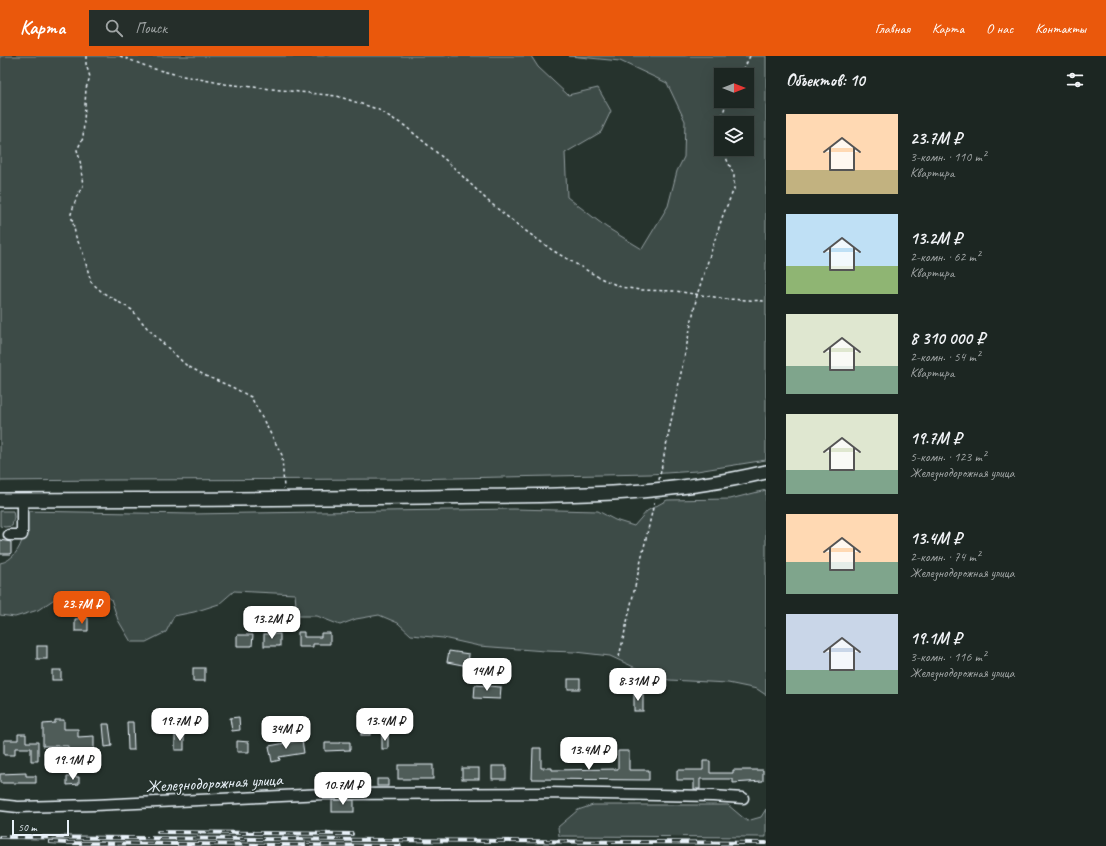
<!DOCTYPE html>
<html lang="ru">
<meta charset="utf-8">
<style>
:root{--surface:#1c2622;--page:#252e2a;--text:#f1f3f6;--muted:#a0a5a5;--line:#3a4340;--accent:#ea580c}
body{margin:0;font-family:Caveat,sans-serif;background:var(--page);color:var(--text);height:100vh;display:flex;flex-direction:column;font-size:15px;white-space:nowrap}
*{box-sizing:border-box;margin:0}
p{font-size:13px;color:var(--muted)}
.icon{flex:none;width:22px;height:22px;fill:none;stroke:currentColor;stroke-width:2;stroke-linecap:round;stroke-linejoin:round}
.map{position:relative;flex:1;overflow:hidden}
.drawer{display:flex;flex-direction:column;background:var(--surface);width:340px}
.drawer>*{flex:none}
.needle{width:26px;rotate:90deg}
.buttons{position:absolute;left:714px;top:12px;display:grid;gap:8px}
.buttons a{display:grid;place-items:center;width:40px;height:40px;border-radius:0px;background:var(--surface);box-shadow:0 4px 16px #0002,0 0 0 1px var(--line);font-size:20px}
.scale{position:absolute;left:12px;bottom:10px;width:57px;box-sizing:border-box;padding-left:4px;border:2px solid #e8f1f8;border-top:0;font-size:11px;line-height:14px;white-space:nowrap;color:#e8f1f8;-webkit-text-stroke:3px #26332d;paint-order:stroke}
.price{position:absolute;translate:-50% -34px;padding:0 9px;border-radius:8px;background:#fff;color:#222;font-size:13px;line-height:26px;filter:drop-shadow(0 1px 2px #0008)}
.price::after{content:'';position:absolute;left:50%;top:24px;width:12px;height:9px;margin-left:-6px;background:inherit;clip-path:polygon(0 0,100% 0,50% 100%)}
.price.current{background:var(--accent);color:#fff}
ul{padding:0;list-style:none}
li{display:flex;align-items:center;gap:12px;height:100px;padding:0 20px}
li span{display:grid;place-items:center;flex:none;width:112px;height:80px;border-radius:0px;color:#555}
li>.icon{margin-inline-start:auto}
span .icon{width:48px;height:48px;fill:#fffc;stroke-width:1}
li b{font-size:17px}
h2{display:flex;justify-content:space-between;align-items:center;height:48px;padding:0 20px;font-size:17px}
header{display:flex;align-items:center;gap:24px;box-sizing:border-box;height:56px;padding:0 20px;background:var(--accent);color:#fff}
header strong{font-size:19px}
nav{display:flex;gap:22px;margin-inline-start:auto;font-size:14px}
.search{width:280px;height:36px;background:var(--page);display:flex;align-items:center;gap:10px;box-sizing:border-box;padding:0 14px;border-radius:0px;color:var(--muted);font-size:15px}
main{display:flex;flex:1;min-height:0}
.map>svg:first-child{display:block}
</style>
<header>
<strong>Карта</strong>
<div class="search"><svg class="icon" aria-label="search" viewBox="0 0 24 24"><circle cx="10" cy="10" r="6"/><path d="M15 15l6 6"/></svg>Поиск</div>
<nav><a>Главная</a><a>Карта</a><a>О нас</a><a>Контакты</a></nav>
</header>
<main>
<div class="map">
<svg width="766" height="790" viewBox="0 0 766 790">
<rect width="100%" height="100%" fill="#26332d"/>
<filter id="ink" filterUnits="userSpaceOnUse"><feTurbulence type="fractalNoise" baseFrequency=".025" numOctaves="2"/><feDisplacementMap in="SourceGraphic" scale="8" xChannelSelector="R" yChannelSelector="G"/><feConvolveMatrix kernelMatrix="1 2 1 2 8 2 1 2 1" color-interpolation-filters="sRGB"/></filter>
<g filter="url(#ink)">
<!-- green -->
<g fill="#3e4b47" stroke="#939ea0" fill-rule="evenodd">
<path d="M 0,0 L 531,0 L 538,11 L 568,39 L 598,32 L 611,55 L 601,76 L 565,97 L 567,141 L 606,171 L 642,193 L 668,150 L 677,115 L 684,101 L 685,65 L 667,27 L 620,5 L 569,0 L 766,0 L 766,404 L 697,415 L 650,418 L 406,423 L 109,424 L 0,425 ZM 721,19 L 747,19 L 747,45 L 721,45 ZM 721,67 L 747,67 L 747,93 L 721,93 Z"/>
<path d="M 766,434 L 766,639 L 757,633 L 728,627 L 669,624 L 636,612 L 610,600 L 575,596 L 545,595 L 479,590 L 443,582 L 411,579 L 398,567 L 379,559 L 356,563 L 340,569 L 317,560 L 297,560 L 295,538 L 234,535 L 219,548 L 194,556 L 174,560 L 166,576 L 146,586 L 131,586 L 118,564 L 111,543 L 101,536 L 62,538 L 38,554 L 15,561 L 0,559 L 0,507 C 12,505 20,493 23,481 C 26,474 23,463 23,455 L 190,458 L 514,453 L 598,455 L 615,464 L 634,470 L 647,455 L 667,444 L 730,443 Z"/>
<polygon points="0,455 13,455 14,461 12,470 5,471 0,470"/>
<polygon points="593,749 728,749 747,765 761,761 766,753 766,781 559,780 558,771 578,754"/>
</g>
<!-- building -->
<g fill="#505c59" stroke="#e8f1f8">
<polygon points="0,484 11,486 11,498 0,498"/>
<polygon points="88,562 88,575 75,575 75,563"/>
<polygon points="298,576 304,576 304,581 321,581 321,577 330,577 330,588 313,588 313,591 298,591"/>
<rect x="264" y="578" width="16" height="12"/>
<polygon points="237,579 253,579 252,590 237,590"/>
<rect x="37" y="590" width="10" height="13"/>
<polygon points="449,595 469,598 468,610 447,606"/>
<rect x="193" y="612" width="12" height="13"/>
<rect x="52" y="614" width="9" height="10"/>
<rect x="568" y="623" width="12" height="10"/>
<polygon points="475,629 501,631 500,643 474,642"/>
<rect x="634" y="638" width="9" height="17"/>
<polygon points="239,661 240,674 232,675 230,662"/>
<polygon points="55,664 64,664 64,673 78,673 78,681 94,680 94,696 68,697 68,690 43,690 43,668 55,667"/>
<polygon points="127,666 133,666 134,694 128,694"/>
<polygon points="103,668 109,668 112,690 105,691"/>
<rect x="361" y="668" width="9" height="11"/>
<polygon points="18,678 26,678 26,686 38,686 38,705 31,705 31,692 15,692 15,699 4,699 4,684 18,684"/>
<rect x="175" y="679" width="9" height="15"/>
<rect x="382" y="679" width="6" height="14"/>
<polygon points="302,684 304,697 279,701 280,704 272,706 269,690"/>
<polygon points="237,685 249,686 249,696 237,696"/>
<polygon points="340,686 350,686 350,694 325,695 325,687 340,687"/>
<polygon points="533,692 541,692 541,712 552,712 552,714 618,713 618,695 629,695 629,714 649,714 649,724 532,723"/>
<polygon points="703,705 710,705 710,717 733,717 733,714 763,714 763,725 733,727 733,723 700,723 700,733 694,733 694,724 677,724 677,714 703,714"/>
<rect x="398" y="709" width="35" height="14"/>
<rect x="492" y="710" width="14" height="13"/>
<rect x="462" y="712" width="17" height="11"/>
<polygon points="26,717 26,720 36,720 36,727 0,727 0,718"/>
<polygon points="67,721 79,721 79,728 67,729"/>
<rect x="377" y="723" width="11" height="7"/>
<rect x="332" y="744" width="22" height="12"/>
</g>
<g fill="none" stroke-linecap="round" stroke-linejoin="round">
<defs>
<g id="minor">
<polyline points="9,479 22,479 22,444"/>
<polyline points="0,749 18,751 95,749 324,738 547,737 713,740 743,742"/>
</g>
<path id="major" d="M 0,444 C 141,444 283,443 424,441 C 539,439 654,443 766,416"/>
</defs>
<!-- minor casing -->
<use href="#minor" stroke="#e8f1f8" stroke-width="13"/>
<!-- major casing -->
<use href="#major" stroke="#e8f1f8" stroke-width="16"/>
<!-- path -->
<g stroke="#e8f1f8" stroke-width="1.5" stroke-dasharray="3 3" stroke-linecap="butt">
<polyline points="86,0 86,8 90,21 86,32 83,82 77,94 80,104 83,130 77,140 71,158 76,181 83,197 91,226 102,236 132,254 148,273 186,309 206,320 232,331 251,341 282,399 284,433"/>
<polyline points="120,0 151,12 178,19 225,28 337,40 377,53 405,70 448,106 488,145 515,167 552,194 600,222 621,231 640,234 675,235 727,243 766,245"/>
<polyline points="741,19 750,0"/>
<polyline points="721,90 720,66 727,45"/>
<polyline points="659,424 697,239 723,159 734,133 734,119 722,93"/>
<polyline points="619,601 655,443"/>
</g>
<!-- minor -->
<use href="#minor" stroke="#26332d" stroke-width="10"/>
<!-- major -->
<use href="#major" stroke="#26332d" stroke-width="13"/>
<defs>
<g id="rail">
<polyline points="158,776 352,778"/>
<polyline points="0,781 766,787"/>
<polyline points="50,786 68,787 400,790"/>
</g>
</defs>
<!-- rail casing -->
<use href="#rail" stroke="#e8f1f8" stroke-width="4"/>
<!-- rail -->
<use href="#rail" stroke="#26332d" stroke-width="2.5" stroke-dasharray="8" stroke-linecap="butt"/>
</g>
</g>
<g text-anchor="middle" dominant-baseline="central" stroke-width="3" stroke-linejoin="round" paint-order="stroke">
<!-- street labels -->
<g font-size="17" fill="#e8f1f8" stroke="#26332d">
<text transform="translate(214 727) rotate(-3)">Железнодорожная улица</text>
</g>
</g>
</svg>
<div class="buttons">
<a><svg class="needle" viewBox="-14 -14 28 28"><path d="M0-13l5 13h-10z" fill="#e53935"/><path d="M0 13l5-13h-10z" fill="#a0a5a5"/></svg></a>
<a><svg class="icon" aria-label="layers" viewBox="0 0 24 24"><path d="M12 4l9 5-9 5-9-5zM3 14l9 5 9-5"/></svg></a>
</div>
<div class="scale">50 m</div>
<b class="price current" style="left:82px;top:569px">23.7M ₽</b>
<b class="price" style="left:272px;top:584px">13.2M ₽</b>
<b class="price" style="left:487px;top:636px">14M ₽</b>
<b class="price" style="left:638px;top:646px">8.31M ₽</b>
<b class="price" style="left:180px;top:686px">19.7M ₽</b>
<b class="price" style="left:385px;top:686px">13.4M ₽</b>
<b class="price" style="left:286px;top:694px">34M ₽</b>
<b class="price" style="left:589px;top:715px">13.4M ₽</b>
<b class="price" style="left:73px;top:725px">19.1M ₽</b>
<b class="price" style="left:343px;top:750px">10.7M ₽</b>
</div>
<section class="drawer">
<h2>Объектов: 10<svg class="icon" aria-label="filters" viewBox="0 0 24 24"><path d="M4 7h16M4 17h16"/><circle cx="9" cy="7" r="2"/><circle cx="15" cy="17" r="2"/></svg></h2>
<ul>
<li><span style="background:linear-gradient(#ffd9b3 70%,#c2b280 0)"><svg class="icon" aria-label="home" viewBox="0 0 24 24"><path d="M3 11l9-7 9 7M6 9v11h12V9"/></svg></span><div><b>23.7M ₽</b><p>3-комн. · 110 m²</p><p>Квартира</p></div></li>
<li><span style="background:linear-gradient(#bfe0f5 65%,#8fb573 0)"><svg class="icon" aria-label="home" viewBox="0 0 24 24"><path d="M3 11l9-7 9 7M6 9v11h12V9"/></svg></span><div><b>13.2M ₽</b><p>2-комн. · 62 m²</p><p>Квартира</p></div></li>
<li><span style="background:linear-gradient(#dfe7d0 65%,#7fa58c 0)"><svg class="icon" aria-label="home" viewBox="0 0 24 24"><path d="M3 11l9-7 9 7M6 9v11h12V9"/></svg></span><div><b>8 310 000 ₽</b><p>2-комн. · 54 m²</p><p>Квартира</p></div></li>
<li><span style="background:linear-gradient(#dfe7d0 70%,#7fa58c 0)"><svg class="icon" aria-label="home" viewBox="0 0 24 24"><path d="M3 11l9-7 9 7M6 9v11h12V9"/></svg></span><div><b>19.7M ₽</b><p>5-комн. · 123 m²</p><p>Железнодорожная улица</p></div></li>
<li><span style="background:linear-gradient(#ffd9b3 60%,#7fa58c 0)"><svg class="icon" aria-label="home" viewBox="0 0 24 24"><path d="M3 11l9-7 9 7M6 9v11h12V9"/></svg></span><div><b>13.4M ₽</b><p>2-комн. · 74 m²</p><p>Железнодорожная улица</p></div></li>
<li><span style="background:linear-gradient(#c9d6e8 70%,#7fa58c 0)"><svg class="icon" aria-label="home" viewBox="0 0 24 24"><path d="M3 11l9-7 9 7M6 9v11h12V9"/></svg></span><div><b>19.1M ₽</b><p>3-комн. · 116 m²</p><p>Железнодорожная улица</p></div></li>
</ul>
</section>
</main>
